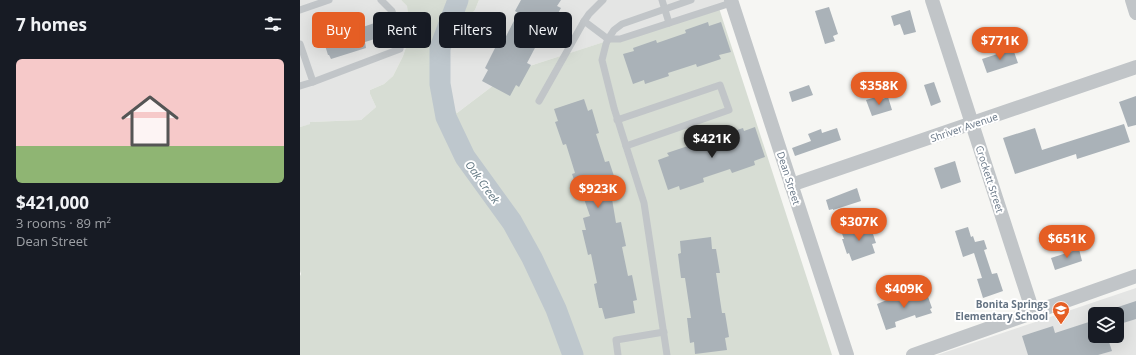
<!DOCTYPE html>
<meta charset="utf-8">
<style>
:root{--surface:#171b24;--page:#20242c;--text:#f1f3f6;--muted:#9ea1a6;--accent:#e55e24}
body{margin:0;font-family:"Open Sans",sans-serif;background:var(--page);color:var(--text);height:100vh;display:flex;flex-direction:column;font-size:15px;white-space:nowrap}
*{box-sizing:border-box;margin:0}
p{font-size:13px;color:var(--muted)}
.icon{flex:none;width:22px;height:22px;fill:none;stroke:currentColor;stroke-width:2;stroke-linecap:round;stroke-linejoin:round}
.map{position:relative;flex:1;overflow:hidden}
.sheet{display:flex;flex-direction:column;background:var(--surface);width:300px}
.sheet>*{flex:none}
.top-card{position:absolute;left:12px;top:12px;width:380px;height:36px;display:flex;gap:8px}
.controls{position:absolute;left:788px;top:307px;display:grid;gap:8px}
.controls a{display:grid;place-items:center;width:36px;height:36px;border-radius:6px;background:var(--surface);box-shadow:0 4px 16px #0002;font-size:20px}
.price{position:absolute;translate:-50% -34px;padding:0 9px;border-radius:14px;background:var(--accent);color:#fff;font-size:13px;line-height:26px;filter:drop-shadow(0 1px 2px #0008)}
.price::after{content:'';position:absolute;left:50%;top:24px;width:12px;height:9px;margin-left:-6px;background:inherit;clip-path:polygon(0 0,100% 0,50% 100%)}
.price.active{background:#222;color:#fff}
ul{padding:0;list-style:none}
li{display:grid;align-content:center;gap:8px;height:212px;padding:0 16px}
li span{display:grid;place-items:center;height:124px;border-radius:6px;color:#555}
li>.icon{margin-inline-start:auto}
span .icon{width:72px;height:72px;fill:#fffc;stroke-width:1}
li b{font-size:17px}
h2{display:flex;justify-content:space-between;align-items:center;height:48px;padding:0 16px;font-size:17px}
.tag{padding:0 14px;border-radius:6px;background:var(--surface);box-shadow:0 4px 16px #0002;font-size:14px;line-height:36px}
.tag.active{background:var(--accent);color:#fff}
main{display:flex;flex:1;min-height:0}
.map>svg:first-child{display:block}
</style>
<main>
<section class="sheet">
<h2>7 homes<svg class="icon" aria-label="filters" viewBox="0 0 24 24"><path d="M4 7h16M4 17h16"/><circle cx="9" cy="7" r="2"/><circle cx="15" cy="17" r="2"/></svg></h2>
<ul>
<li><span style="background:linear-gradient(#f6c9c9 70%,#8fb573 0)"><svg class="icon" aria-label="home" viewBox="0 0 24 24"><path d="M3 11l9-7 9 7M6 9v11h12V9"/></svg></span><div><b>$421,000</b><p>3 rooms · 89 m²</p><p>Dean Street</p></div></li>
</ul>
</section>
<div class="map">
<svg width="836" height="355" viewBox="0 0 836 355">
<rect width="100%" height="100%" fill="#f6f6f3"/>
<!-- built -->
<g fill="#e4e5e4" fill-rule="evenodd">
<polygon points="0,0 101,0 107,6 110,35 103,56 93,76 84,84 70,90 70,94 76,107 61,120 10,122 11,124 0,127"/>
<polygon points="179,0 434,0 211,72 157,113 144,97 139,67 144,46 175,10"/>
<path d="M 836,288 L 836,355 L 637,355 ZM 795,314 L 817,314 L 817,336 L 795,336 Z"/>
</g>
<!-- green -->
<polygon fill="#d7ddd4" points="101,0 179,0 175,10 144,46 139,67 144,97 157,113 211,72 418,5 532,355 0,355 0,276 1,274 0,271 0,127 10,124 10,122 61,120 76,107 70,94 70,90 84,84 93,76 103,56 110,35 107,6"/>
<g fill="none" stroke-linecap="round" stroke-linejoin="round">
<!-- river -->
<polyline stroke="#bec7cd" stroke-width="21" points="158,0 140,48 140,84 146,117 165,157 212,222 232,258 256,309 273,355"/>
</g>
<!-- building -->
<g fill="#aab2b8">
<polygon points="221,0 261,0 257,6 261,8 249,29 246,27 227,63 231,65 219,87 216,85 210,96 182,81 188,70 185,68 196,46 200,48 218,13 215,11"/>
<polygon points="529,7 538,34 533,36 535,41 525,44 515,11"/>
<polygon points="610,10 616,32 604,35 600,24 594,26 591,16"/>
<polygon points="89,18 94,33 65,42 66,48 31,59 29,55 28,55 23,39 24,38 23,34 29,31 28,27 50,20 51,24 58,22 60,28"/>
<polygon points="408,22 409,26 421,22 431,52 419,55 421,59 397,67 396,64 368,73 369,76 345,84 344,80 333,84 323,54 334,51 333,48 356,40 357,43 386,33 385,30"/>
<polygon points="713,49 718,63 687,73 682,59"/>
<polygon points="634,82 641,102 631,106 624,85"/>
<polygon points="509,85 513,95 492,102 489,92"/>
<polygon points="579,96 580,100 588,97 592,110 572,116 566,100"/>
<polygon points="836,96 836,125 828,127 819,102"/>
<polygon points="284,99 288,111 292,109 299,133 296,134 305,162 309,161 317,185 313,186 317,197 312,199 316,223 321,222 326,246 322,247 328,276 332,275 337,300 333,301 335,313 305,319 302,308 299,308 294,284 297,283 291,254 288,255 282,230 286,230 283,218 290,216 283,196 280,197 272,174 275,173 266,144 263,145 255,122 258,121 254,109"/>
<polygon points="824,124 830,142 777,159 776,154 715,174 703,138 735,128 742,150"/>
<polygon points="455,127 465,157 454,161 455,165 432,173 430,169 403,178 404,182 380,190 379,186 368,190 358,160 369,156 367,153 391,145 392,148 420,139 419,136 443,128 444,131"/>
<polygon points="537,128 541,140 495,156 492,148 511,141 508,134 521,129 522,133"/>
<polygon points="655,161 661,182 641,189 634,168"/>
<polygon points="557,188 561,201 533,210 533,209 529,210 526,200"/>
<polygon points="565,223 568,232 572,231 576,243 572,244 575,253 552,261 549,253 547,254 542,239 544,239 541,231"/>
<polygon points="668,227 671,237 673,236 675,242 684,240 687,249 684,250 692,274 697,273 703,291 683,298 677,279 682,278 674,253 663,257 655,231"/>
<polygon points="411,237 412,249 416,249 420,273 416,273 422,313 425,313 429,337 425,338 427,350 395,354 394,342 390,343 387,318 391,318 385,278 381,278 378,254 381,253 380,241"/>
<polygon points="779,249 782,261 755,270 751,258"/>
<polygon points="626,291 632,308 630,309 632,313 616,318 615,315 595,322 596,327 586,330 577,304 597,296 599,300"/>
<polygon points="836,301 836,319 820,324 815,308"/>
<polygon points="795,320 795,336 807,336 812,351 798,355 728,355 722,336 753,326 755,333"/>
</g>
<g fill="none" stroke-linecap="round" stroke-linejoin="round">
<!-- lane -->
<g stroke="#c1c5c8" stroke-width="7">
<polyline points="362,0 369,23"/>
<polyline points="0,10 29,0"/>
<polyline points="284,21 308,39 320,39 431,3"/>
<polyline points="0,44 13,82 0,86"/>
<polyline points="13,82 100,49 101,40 92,11 81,0"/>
<polyline points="239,101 283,23 289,14 303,0"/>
<polyline points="317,120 420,85 429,110 326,146"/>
<polyline points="318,355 316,340 364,332"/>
<polyline points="367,355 344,203 314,108 302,60 306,44 308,39 314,30 322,24 391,0"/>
</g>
<!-- street -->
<g stroke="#c1c5c8" stroke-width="14">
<polyline points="431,0 547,355"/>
<polyline points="632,0 733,312"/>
<polyline points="832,0 836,13"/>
<polyline points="491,185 836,67"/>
<polyline points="613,355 836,276"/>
</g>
</g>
<!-- icons -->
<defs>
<symbol id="school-pin" viewBox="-11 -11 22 30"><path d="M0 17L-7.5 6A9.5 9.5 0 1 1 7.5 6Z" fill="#e55e24" stroke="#fff"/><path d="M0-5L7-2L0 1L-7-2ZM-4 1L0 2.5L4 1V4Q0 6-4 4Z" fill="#fff"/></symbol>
</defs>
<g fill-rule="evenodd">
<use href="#school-pin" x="751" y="300" width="20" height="27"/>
</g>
<g text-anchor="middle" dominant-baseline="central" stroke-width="4" stroke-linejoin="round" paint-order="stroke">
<!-- street labels -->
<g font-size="10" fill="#657484" stroke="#fff">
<text transform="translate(664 127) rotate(-19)">Shriver Avenue</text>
<text transform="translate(489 178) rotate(72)">Dean Street</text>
<text transform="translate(690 179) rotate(72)">Crockett Street</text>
</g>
<!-- poi labels -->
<g font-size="10" font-weight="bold" fill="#657484" stroke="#fff" text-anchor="end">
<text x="748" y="304">Bonita Springs<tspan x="748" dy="12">Elementary School</tspan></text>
</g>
<!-- water labels -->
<g font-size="11" font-style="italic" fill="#607681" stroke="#fff">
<text transform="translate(183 182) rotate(54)">Oak Creek</text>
</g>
</g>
</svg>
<div class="controls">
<a><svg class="icon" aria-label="layers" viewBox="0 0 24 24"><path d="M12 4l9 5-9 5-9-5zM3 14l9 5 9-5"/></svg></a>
</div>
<b class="price" style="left:700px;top:61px">$771K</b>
<b class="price" style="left:579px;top:106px">$358K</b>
<b class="price active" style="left:412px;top:159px">$421K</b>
<b class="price" style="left:298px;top:209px">$923K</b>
<b class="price" style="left:559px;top:242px">$307K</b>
<b class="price" style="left:767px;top:259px">$651K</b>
<b class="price" style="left:604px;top:309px">$409K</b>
<div class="top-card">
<a class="tag active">Buy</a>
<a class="tag">Rent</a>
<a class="tag">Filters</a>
<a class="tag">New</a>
</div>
</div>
</main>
